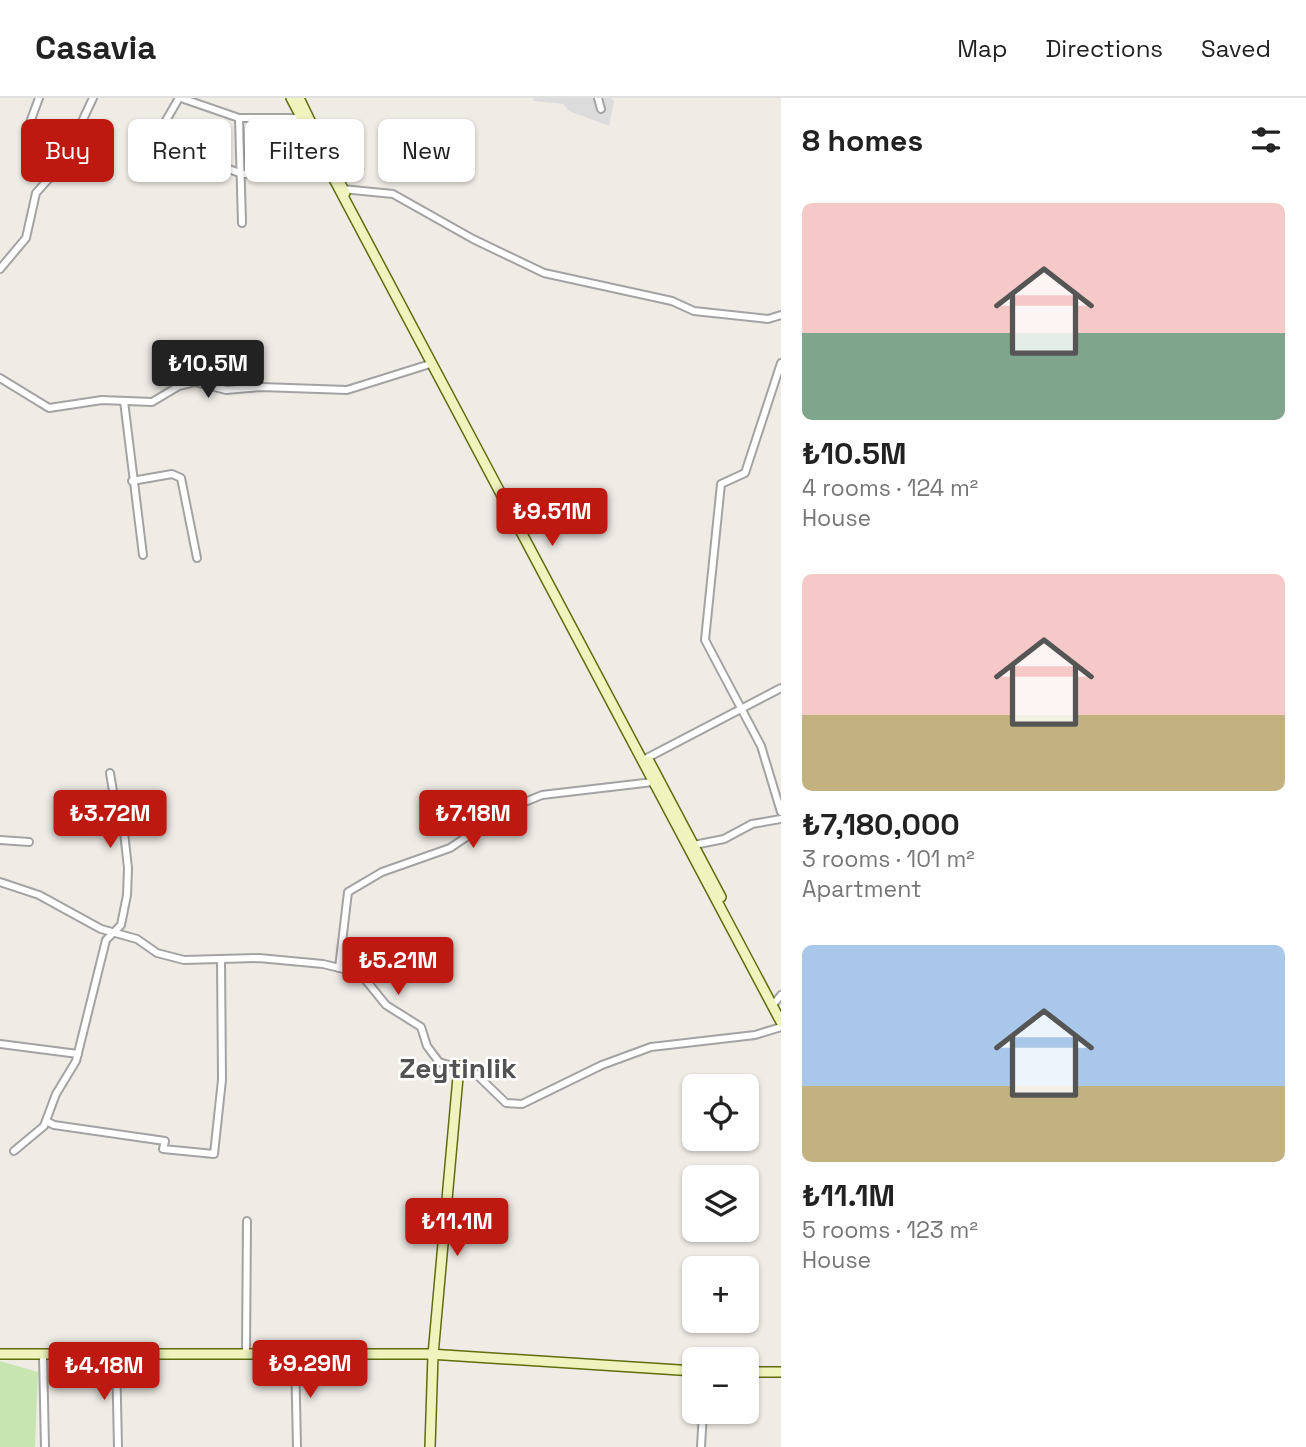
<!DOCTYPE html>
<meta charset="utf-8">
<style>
:root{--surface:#fff;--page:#f6f6f6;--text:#222;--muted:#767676;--line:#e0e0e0;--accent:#bd1910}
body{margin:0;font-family:"Space Grotesk",sans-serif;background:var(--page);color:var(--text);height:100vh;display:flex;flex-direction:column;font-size:26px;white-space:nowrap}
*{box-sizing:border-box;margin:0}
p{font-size:23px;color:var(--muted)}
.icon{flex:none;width:38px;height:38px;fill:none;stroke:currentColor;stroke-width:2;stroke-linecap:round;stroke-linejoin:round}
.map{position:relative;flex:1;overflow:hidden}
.panel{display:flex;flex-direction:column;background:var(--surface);width:525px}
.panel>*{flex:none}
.top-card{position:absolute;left:21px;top:21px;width:654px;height:63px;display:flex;gap:14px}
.buttons{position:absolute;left:682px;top:976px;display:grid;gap:14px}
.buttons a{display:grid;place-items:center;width:77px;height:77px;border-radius:10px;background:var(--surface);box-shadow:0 2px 5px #0004;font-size:35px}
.price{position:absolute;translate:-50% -60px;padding:0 16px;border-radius:7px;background:var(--accent);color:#fff;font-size:23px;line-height:46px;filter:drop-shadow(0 2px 4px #0008)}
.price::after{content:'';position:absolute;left:50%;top:42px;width:21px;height:16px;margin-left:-10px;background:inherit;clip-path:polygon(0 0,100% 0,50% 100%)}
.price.current{background:#222;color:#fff}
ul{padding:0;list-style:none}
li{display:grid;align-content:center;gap:14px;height:371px;padding:0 21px}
li span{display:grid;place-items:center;height:217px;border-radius:10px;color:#555}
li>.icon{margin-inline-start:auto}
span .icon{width:126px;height:126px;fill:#fffc;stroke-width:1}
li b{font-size:30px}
h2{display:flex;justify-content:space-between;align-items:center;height:84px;padding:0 21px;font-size:30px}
.tag{padding:0 24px;border-radius:10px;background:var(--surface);box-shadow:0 2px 5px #0004;font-size:24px;line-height:63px}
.tag.current{background:var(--accent);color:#fff}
header{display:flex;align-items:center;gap:42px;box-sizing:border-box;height:98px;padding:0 35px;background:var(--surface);border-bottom:2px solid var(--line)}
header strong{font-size:33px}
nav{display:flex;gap:38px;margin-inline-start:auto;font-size:24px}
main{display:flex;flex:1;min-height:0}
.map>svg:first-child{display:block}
</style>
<header>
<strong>Casavia</strong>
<nav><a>Map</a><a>Directions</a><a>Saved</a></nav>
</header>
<main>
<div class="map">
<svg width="781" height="1349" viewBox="0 0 781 1349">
<rect width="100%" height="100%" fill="#efece6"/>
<!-- residential -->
<polygon fill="#dddcdc" points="534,0 611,0 614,3 609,28 569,13 563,6 533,3"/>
<!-- grass -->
<polygon fill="#c7e5b0" points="0,1263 38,1274 35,1349 0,1349"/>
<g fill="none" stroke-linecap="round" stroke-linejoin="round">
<defs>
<g id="street">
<polyline points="179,0 157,38 161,45 242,76 327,73"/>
<polyline points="181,0 239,20"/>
<polyline points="598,0 601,11"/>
<polyline points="29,27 39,0"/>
<polyline points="342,91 393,96 473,141 544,175 672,203 694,213 768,221 781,217"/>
<polyline points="242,125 239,20 301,20"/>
<polyline points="0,171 26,140 36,95 62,66 93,0"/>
<polyline points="781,265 745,375 721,386 705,542 761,648 781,714"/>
<polyline points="0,280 49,310 102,302 152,304 179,288 195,284 226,292 261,289 347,292 430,266"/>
<polyline points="124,303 143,457"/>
<polyline points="132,383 172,376 181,380 197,460"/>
<polyline points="647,660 781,590"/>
<polyline points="0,742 29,744"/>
<polyline points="694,747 724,741 752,726 781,721"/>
<polyline points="0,784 39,797 101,831 137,841 157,855 184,862 259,860 323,866 360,875 386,907 421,929 427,948 439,964 475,975 506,1005 522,1006 602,967 651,949 755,937 781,929"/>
<polyline points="339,870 348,794 382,774 450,750 508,711 542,697 653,684"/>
<polyline points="773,907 781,897"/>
<polyline points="0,946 78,956"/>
<polyline points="46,1023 54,1027 165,1043 163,1051 214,1056 222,982 221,861"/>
<polyline points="14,1053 44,1028 56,996 76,963 106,842 121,827 127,797 128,770 122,716 114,699 110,675"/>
<polyline points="246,1254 247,1123"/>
<polyline points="295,1255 297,1349"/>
<polyline points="43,1257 45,1349"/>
<polyline points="116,1257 118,1349"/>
<polyline points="701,1349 703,1314"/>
</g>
<g id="secondary">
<polyline points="291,0 781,924"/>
<polyline points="299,0 345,95"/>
<polyline points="649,663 721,799"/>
<polyline points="0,1256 429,1256 695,1273"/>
<polyline points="747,1274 781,1274"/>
<polyline points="430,1349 433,1257 459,968"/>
</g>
</defs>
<!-- street casing -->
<use href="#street" stroke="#a3a3a3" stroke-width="10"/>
<!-- secondary casing -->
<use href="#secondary" stroke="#5e6e0e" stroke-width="12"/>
<!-- street -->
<use href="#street" stroke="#fff" stroke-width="6"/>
<!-- secondary -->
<use href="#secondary" stroke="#eff4be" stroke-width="9"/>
</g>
<g text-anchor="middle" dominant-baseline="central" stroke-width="5" stroke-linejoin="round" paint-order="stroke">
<!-- district labels -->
<g font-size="28" font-weight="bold" fill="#525252" stroke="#fff">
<text x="458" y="970">Zeytinlik</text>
</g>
</g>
</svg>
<div class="buttons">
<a><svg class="icon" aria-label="locate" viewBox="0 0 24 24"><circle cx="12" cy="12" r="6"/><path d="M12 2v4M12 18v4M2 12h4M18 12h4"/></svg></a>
<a><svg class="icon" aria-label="layers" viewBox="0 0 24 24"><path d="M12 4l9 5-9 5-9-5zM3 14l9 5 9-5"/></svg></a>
<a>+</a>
<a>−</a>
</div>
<b class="price current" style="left:208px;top:302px">₺10.5M</b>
<b class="price" style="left:552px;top:450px">₺9.51M</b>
<b class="price" style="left:110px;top:752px">₺3.72M</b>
<b class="price" style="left:473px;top:752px">₺7.18M</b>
<b class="price" style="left:398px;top:899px">₺5.21M</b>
<b class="price" style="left:457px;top:1160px">₺11.1M</b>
<b class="price" style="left:310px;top:1302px">₺9.29M</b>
<b class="price" style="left:104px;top:1304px">₺4.18M</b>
<div class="top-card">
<a class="tag current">Buy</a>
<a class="tag">Rent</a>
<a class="tag">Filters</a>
<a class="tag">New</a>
</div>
</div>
<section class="panel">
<h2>8 homes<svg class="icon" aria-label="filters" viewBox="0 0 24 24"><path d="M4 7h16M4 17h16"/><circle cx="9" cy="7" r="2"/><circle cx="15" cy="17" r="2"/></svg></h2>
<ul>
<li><span style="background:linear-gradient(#f6c9c9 60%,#7fa58c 0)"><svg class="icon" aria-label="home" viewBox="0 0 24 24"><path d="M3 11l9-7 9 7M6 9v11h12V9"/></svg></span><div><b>₺10.5M</b><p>4 rooms · 124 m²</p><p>House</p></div></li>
<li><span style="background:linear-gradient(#f6c9c9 65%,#c2b280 0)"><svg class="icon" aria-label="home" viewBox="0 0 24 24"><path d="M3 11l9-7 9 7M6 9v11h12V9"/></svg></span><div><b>₺7,180,000</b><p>3 rooms · 101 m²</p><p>Apartment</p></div></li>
<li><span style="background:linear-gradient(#a9c7e8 65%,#c2b280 0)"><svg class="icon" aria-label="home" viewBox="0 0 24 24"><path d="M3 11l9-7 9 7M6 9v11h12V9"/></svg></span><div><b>₺11.1M</b><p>5 rooms · 123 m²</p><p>House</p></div></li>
</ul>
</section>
</main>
